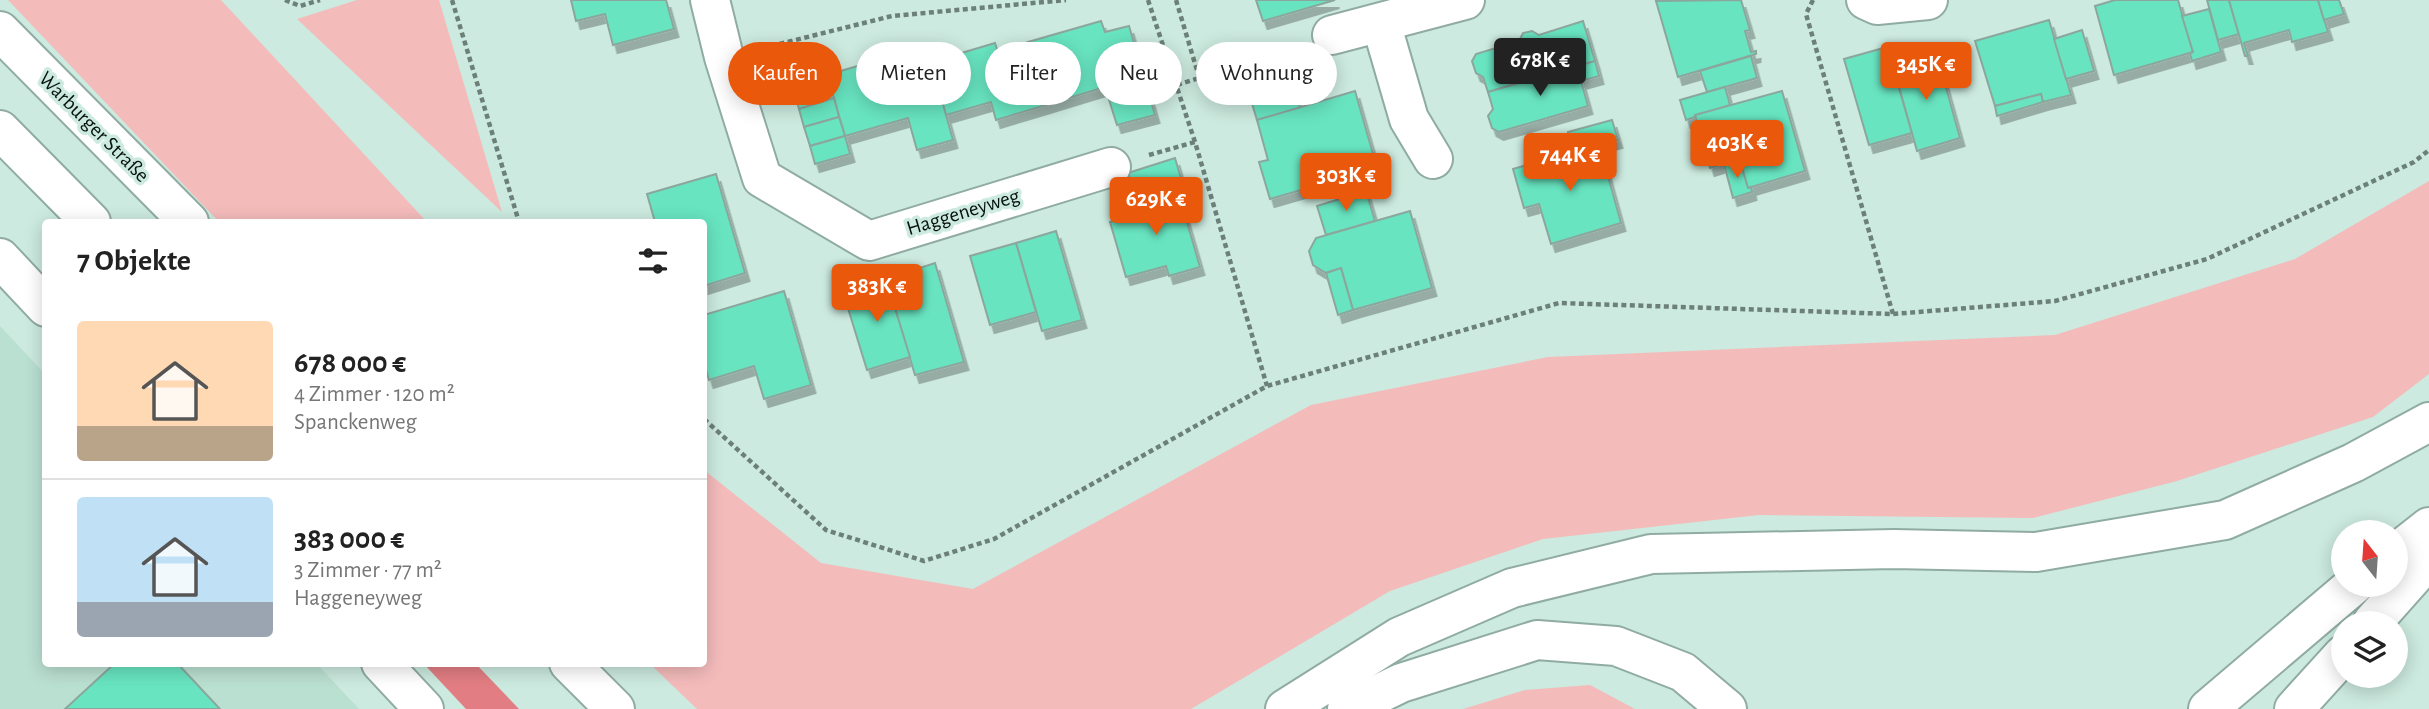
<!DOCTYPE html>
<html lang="de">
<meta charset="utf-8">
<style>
:root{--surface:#fff;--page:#f6f6f6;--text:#222;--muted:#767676;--line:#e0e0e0;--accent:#ea580c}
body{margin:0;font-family:"Alegreya Sans",sans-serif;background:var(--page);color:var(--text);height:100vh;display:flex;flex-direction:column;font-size:26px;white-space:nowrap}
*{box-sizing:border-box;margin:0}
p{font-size:23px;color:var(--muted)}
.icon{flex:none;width:38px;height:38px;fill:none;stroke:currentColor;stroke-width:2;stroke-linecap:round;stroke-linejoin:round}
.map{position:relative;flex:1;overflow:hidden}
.sheet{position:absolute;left:42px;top:219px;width:665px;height:448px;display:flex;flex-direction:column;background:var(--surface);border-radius:7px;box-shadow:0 4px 18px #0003}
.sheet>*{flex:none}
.guide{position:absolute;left:728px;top:42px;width:665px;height:63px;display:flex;gap:14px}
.needle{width:46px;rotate:343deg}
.fabs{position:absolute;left:2331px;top:520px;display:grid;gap:14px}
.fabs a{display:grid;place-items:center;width:77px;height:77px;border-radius:50%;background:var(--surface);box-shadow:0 4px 18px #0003;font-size:35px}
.price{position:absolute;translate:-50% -60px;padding:0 16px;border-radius:7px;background:var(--accent);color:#fff;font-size:23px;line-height:46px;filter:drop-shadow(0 2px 4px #0008)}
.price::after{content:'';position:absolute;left:50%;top:42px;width:21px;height:16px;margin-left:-10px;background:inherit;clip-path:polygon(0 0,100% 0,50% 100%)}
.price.current{background:#222;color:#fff}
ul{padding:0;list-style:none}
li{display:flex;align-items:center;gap:21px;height:175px;padding:0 35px}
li+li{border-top:2px solid var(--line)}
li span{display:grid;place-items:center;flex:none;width:196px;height:140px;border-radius:7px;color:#555}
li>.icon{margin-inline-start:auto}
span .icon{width:84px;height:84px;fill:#fffc;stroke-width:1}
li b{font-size:30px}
h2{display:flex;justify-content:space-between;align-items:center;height:84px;padding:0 35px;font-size:30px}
.chip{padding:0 24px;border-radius:32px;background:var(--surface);box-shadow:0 4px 18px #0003;font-size:24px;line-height:63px}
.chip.current{background:var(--accent);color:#fff}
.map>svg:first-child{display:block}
</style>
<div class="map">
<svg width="2429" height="709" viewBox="0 0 2429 709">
<defs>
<filter id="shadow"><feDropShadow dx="4.5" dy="8" stdDeviation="0" flood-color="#0004"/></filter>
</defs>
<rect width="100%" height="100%" fill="#cceadf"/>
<!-- built -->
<polygon fill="#bae0d2" points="0,326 45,374 46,663 316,663 359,709 0,709"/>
<!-- green -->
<g fill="#f4bbbb">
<polygon points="8,0 221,0 427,222 219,222"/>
<polygon points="357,0 439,0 502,212 297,19"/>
<polygon points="2429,181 2429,374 2373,417 2177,481 2033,518 1759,515 1543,539 1390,591 1191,709 697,709 649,663 704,663 704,470 821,563 973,589 1311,405 1548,357 2055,335 2295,259"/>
<polygon points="1590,685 1635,709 1463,709 1525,690"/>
</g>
<!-- forest -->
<polygon fill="#e27e83" points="423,663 475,663 519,709 466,709"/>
<!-- building -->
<g fill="#68e4c0" stroke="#8ba79d" stroke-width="2" filter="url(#shadow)">
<polygon points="571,0 666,0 674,29 613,45 605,14 576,21"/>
<polygon points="1256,0 1335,0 1263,21"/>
<polygon points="1741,0 1750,30 1745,31 1751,52 1756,51 1756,54 1678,77 1656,1"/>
<polygon points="2115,0 2178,0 2193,52 2114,75 2095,6"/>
<polygon points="2207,0 2229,0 2239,34 2218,40"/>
<polygon points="2229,0 2318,0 2328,32 2292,42 2289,30 2244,43 2248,56 2245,56"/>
<polygon points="2318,0 2339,0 2344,14 2324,20"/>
<polygon points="2209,9 2221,52 2192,61 2190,53 2193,52 2182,16"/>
<polygon points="2049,20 2071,95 2043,102 2041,94 1995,106 1975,41"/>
<polygon points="1101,21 1105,32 1129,26 1155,115 1117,125 1105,87 1046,105 1028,42"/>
<polygon points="1583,21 1595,61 1488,92 1483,77 1476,73 1472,61 1476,54 1519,41 1523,33 1532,31 1539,35"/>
<polygon points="2082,30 2094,71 2066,79 2054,39"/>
<polygon points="1028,42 1046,105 996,120 991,102 946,115 931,62 995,43 998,52"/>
<polygon points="1887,47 1912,133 1869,145 1844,59"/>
<polygon points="1936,52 1960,138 1917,151 1893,65"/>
<polygon points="902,53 907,69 931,62 953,140 917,150 908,118 845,136 827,75"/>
<polygon points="1751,56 1757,78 1707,92 1700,71"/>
<polygon points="1595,61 1599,76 1581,81 1588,106 1499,132 1492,128 1488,116 1493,109 1488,92"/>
<polygon points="1290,75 1300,108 1257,120 1247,87"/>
<polygon points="828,81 834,98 799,109 794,90"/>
<polygon points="1725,87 1730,105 1686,120 1680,100"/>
<polygon points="1355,91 1377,168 1270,199 1259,162 1268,160 1257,120"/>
<polygon points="1782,91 1805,171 1748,188 1741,165 1729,162 1710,168 1695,115"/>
<polygon points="2041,94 2043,102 1997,116 1995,106"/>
<polygon points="834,98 839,117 804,127 799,109"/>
<polygon points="839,117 845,136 810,146 804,127"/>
<polygon points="1612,120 1618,140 1573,151 1568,132"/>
<polygon points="845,136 850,154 815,164 810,146"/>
<polygon points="1599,144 1621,223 1551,244 1539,204 1524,208 1513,169"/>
<polygon points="1175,158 1185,192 1179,194 1177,188 1136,200 1128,173"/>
<polygon points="1729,162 1741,165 1748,188 1751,187 1752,192 1733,198 1724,164"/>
<polygon points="716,174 745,273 704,286 704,222 655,222 647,194"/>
<polygon points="1177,188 1200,267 1169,276 1166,266 1126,277 1110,222 1138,214 1141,207 1139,199"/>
<polygon points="1366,191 1375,221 1326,235 1317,206"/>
<polygon points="1410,211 1432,288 1353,310 1341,268 1326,273 1313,265 1309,251 1316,238"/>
<polygon points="1056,231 1082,320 1042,331 1016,243"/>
<polygon points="1016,243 1036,312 990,325 970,256"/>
<polygon points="935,263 964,362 915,375 886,279"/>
<polygon points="1341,268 1353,310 1338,315 1326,273"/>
<polygon points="886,279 910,357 867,370 843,292"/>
<polygon points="784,291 811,385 764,399 754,366 709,380 704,363 704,315"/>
<polygon points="115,663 177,663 220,709 65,709"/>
</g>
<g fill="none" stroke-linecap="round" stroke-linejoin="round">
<defs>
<g id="street">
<polyline points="710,0 724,57 762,178 869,241 1111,167"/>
<polyline points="1866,0 1877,5 1928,0"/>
<polyline points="1381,23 1409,119 1433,159"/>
<polyline points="1332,35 1465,0"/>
<polyline points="0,258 46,307"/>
<polyline points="381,663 424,709"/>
</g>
<g id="secondary">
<polyline points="0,31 189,222"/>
<polyline points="0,130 91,222"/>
<polyline points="569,663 615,709"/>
</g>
<g id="highway">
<polyline points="2396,553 2429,527"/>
<polyline points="2372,623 2429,559"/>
<polyline points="1285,709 1399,637 1512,588 1651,554 1894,549 2036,552 2225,520 2353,463 2429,422"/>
<polyline points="1347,709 1401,683 1537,640 1616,646 1683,672 1727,709"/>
<polyline points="2208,709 2355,584"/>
<polyline points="2294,709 2343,655"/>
</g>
</defs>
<!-- street casing -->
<use href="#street" stroke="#90aca2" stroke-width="42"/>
<!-- secondary casing -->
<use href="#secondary" stroke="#90aca2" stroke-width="42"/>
<!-- highway casing -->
<use href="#highway" stroke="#90aca2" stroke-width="42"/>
<!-- path -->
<g stroke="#6c8079" stroke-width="4.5" stroke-dasharray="5 3.5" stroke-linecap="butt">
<polyline points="285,0 300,6 320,0"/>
<polyline points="452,0 519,222"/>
<polyline points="1148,0 1195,142 1267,386"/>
<polyline points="1176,0 1199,77"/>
<polyline points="1813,0 1806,14 1893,314"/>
<polyline points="763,48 892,16 1066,0"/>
<polyline points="1177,85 1296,47"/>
<polyline points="1149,155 1195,142"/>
<polyline points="704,419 826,530 924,561 994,539 1267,386 1559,303 1893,314 2055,301 2207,259 2414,162 2429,150"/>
</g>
<!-- street -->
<use href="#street" stroke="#fff" stroke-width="38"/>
<!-- secondary -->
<use href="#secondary" stroke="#fff" stroke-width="38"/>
<!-- highway -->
<use href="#highway" stroke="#fff" stroke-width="38"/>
</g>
<g text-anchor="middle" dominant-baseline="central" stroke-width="7" stroke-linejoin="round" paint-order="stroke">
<!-- street labels -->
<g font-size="21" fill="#07110e" stroke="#cceadf">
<text transform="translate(94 127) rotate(45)">Warburger Straße</text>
<text transform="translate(963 212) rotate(-17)">Haggeneyweg</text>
</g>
</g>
</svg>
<div class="fabs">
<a><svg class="needle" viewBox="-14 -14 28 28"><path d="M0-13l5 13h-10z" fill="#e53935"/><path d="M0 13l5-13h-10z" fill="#767676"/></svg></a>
<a><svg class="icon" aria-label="layers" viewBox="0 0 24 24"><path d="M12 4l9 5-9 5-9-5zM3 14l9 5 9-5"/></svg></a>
</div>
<b class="price current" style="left:1540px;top:98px">678K €</b>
<b class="price" style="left:1926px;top:102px">345K €</b>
<b class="price" style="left:1737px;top:180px">403K €</b>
<b class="price" style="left:1570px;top:193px">744K €</b>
<b class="price" style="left:1346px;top:213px">303K €</b>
<b class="price" style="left:1156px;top:237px">629K €</b>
<b class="price" style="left:877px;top:324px">383K €</b>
<div class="guide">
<a class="chip current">Kaufen</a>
<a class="chip">Mieten</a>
<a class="chip">Filter</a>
<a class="chip">Neu</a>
<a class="chip">Wohnung</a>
</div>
<section class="sheet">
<h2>7 Objekte<svg class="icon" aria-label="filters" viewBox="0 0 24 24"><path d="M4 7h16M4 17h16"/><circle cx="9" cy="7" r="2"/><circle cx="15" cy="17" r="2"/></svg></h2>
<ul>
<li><span style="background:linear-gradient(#ffd9b3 75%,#b9a48a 0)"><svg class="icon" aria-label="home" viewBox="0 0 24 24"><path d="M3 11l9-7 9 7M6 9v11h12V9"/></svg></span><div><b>678 000 €</b><p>4 Zimmer · 120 m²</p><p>Spanckenweg</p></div></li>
<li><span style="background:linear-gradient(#bfe0f5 75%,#9aa5b1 0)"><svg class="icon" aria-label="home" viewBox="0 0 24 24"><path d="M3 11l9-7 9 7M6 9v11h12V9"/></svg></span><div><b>383 000 €</b><p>3 Zimmer · 77 m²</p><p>Haggeneyweg</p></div></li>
</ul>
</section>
</div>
